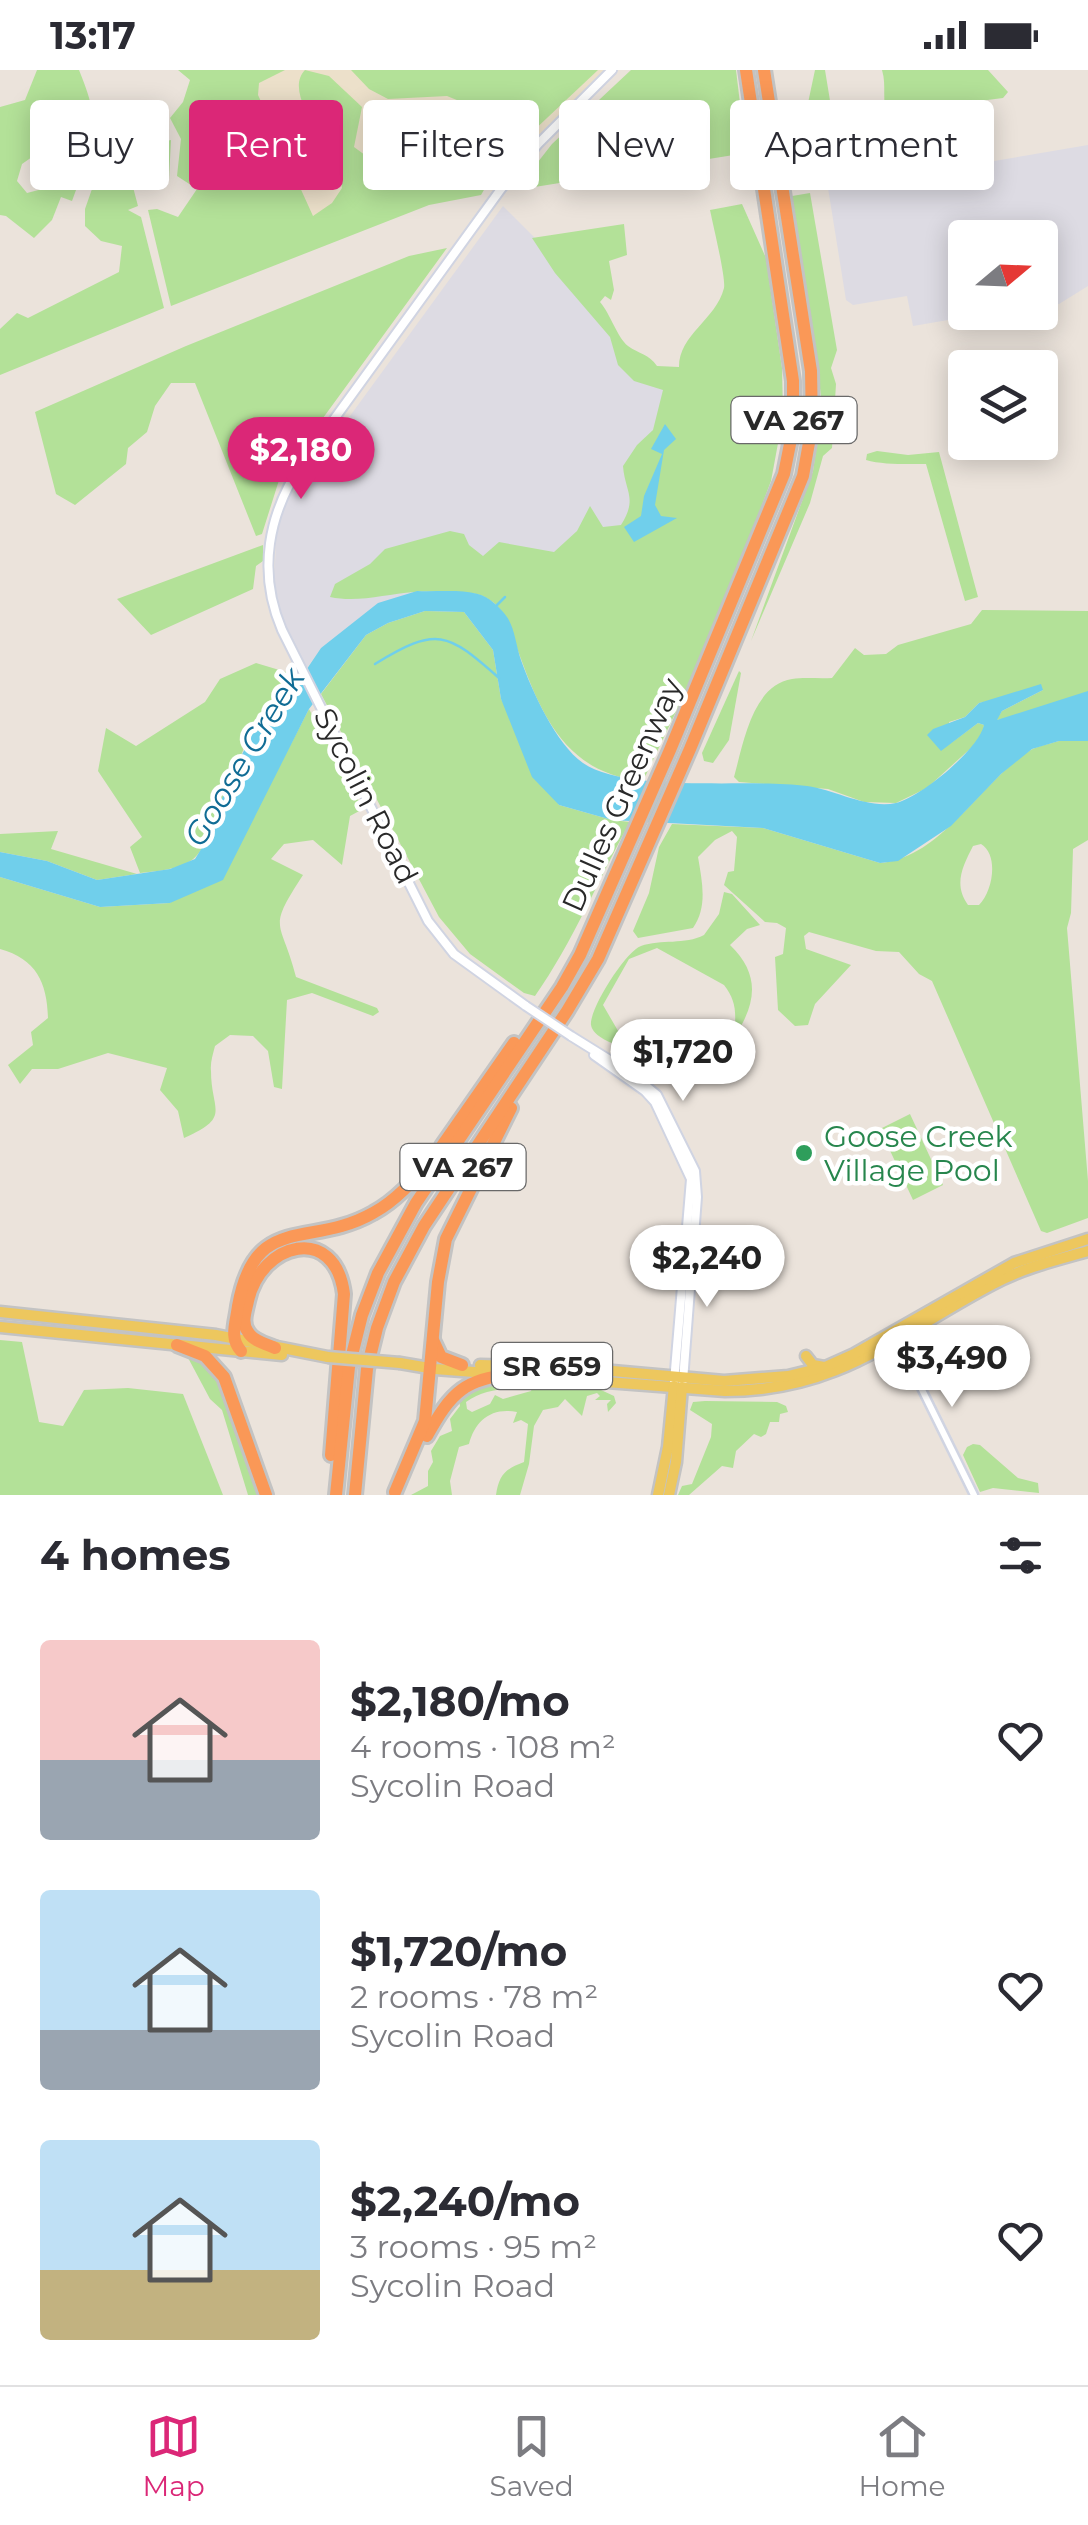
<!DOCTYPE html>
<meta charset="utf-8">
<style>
:root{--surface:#fff;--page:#f7f7f7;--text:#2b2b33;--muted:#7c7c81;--line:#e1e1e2;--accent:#db2777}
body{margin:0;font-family:Montserrat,sans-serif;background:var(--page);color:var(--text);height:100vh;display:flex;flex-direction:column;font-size:38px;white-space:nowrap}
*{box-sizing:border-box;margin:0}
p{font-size:32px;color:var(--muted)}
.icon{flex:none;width:55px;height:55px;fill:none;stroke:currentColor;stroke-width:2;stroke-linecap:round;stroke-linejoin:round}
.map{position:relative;height:1425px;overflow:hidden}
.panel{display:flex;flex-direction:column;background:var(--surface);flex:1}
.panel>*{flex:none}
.guide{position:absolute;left:30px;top:30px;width:1030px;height:90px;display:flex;gap:20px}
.needle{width:65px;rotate:71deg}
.tools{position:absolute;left:948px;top:150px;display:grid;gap:20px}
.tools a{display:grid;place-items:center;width:110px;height:110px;border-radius:10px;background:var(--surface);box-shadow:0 5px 25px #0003;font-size:50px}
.price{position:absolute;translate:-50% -85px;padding:0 22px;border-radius:35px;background:#fff;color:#222;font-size:32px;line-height:65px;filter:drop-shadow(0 2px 5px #0008)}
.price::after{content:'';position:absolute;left:50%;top:60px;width:30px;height:22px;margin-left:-15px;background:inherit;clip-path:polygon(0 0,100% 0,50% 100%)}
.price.active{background:var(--accent);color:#fff}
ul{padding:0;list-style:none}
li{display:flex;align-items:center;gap:30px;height:250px;padding:0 40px}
li span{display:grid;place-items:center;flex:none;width:280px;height:200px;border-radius:10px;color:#555}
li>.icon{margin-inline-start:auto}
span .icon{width:120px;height:120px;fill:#fffc;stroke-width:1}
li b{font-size:42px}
h2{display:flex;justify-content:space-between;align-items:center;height:120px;padding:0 40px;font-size:42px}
.pill{padding:0 35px;border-radius:10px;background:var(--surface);box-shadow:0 5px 25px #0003;font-size:35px;line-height:90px}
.pill.active{background:var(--accent);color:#fff}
.status{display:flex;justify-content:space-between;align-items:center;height:70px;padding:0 50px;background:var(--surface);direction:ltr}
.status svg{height:28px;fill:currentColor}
.tab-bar{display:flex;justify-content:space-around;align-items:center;height:140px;border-top:2px solid var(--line);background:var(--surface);font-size:28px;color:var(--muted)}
.tab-bar a{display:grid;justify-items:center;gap:5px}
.tab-bar .active{color:var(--accent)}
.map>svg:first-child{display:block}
</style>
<div class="status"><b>13:17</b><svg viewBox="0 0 49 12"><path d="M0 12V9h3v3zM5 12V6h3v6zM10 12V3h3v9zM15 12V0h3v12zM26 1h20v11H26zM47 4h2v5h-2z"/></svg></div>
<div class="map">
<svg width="1088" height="1425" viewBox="0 0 1088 1425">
<rect width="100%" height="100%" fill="#ebe3db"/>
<!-- industrial -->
<g fill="#dddbe3">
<polygon points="1088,75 1088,216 1059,234 1040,234 1040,168 965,168 965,242 989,243 913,256 907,226 853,235 846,230 828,118 965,94 965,87 971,91 986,88 994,91"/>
<polygon points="503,136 599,232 624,276 669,307 782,298 783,346 771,411 695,602 498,537 480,524 417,521 321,578 305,601 281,550 274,513 277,455 289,424 301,417 339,371 341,361 350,346"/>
</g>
<!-- education -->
<polygon fill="#ece0ca" points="207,0 612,0 596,13 497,124 405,69 287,190"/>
<!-- green -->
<g fill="#b3e198" fill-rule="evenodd">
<path d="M 37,0 L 79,0 C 97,45 97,55 82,101 L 32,87 L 22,94 L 17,111 L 27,123 L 50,117 L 56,103 L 80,109 L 72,131 L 61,127 L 52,150 L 34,168 L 6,146 L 0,145 L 0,37 L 25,30 Z"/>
<path d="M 178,0 L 285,0 L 259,13 L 258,25 L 313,146 L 332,133 L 342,118 C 339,81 280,26 305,0 L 329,6 L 362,37 L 354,77 L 369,88 L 377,88 L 385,78 L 383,59 L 396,51 L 441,45 C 464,61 488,83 488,113 L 481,125 L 429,135 L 171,236 L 148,140 L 157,139 L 178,147 L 197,119 L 177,106 L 181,69 L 170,48 L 183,32 L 190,10 Z"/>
<path d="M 351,0 L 598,0 L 530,64 C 516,52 507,44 491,55 L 474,37 L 447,26 L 388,29 L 369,19 Z"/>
<polygon points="631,0 736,0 746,83 516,120 552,74"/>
<path d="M 815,0 L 825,0 L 833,49 C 820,44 814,46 804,57 L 797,47 L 808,33 Z"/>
<path d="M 882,0 L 988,0 L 1008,22 L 1003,28 L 925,38 L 888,48 C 881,32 887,16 882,0 Z"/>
<polygon points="139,42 161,53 156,69 162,72 171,70 169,109 135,95 121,46"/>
<polygon points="100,96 129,102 138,136 128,140 141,147 164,238 0,305 0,259 17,243 28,248 119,202 122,176 101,171 85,156 85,139"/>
<polygon points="810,123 837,280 831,298 836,314 832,378 823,386 810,433 751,571 813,401 819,360 821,327 813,260 792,126"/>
<path d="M 742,134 L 766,188 L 782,298 L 783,346 L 771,411 L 750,467 L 695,602 L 643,711 C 570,704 544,652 521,589 C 511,564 510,539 483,526 C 475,522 462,523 453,523 C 440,522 427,521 414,522 C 386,524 358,533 330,527 L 335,514 L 370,494 L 385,479 L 450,461 L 464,464 L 469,475 L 483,486 L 499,472 L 554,482 L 577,461 L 590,436 L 603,457 L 621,455 C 638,428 625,422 623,396 L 637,375 L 653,360 L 663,320 L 634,311 L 618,295 L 610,267 L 555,203 L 532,168 L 624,154 L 627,185 L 609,191 L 614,220 L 611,230 L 605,226 L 600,232 C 611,245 617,267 628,276 C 639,284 649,284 657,296 L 679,297 C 679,264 716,250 724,218 C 726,208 713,155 710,140 Z"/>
<polygon points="447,178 280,407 262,464 256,466 195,313 171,313 155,336 147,362 128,378 126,394 75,435 56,424 35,342 186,276 409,186"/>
<path d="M 877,381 L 908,385 L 939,382 L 978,527 L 965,531 L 926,394 C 908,394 883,395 866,390 L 867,384 Z"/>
<polygon points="263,475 263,491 256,496 253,519 151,565 117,529"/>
<path d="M 982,540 L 1088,541 L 1088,622 L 1007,649 L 996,650 L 1002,641 L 1043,620 L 979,633 L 965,647 L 949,652 L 951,673 L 978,653 L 984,655 L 982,668 L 927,718 L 896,733 L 864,732 L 828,719 L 739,712 L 734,707 C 743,675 752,615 792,609 C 805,607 819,609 832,608 L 855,578 L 864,585 L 886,584 L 898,575 L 971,554 Z"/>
<path d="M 425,541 L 464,542 L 493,580 L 501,629 L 559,735 L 612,750 L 630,752 C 598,810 573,872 535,926 L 524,923 L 470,884 L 439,847 L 321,624 L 366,565 L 388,553 Z"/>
<path d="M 256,593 L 286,602 L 294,618 C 282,631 266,643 256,657 C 234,686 216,773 192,790 C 177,800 157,801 140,803 L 130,777 L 142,767 L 98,701 L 106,658 L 136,676 L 205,632 L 220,609 Z"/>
<polygon points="739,601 741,603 729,670 713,693 704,691 702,683"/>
<path d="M 309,639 L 363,739 L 350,746 L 342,795 L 313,770 L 284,774 L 271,789 L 303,805 C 266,862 281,848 296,907 L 377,938 L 379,942 L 373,946 L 312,923 L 287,930 L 282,1019 L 274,1017 L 268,981 L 253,966 L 230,965 L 215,976 C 213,984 210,993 211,1001 C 211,1041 232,1047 184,1068 L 178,1041 L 160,1020 L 167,998 L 108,983 L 58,999 L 32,999 L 20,1014 L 8,995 L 33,975 L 31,962 L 48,948 C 47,912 36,889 0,879 L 0,807 L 100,837 L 170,833 L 280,695 Z"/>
<path d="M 1059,671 L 1088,671 L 1088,770 L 1073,779 L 1071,843 L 1067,858 L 1088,1111 L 1088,1148 L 1047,1163 L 1041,1161 L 932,911 L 919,904 L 899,882 L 876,881 L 809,862 L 804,866 L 806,879 L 851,895 L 815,934 L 808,955 L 795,956 L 778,940 L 775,887 L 783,884 L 786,858 L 777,853 L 765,852 L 724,815 L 728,802 L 734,801 L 737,767 L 732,761 L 715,770 L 698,787 C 702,811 708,837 693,858 L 638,868 L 633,861 L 649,823 L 659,777 L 672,754 L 763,758 L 880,793 C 941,788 980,713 1029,681 C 1037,676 1049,674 1059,671 ZM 981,774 C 999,785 993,821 979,835 L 968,835 C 953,814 963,796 973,776 Z"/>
<polygon points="58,761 51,779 137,804 97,810 47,791 0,782 0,764"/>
<path d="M 724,822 L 732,824 L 760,855 L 747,859 L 730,875 C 760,904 757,932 735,966 L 726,967 L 727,960 L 735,954 C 736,938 734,928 724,915 L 657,878 L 629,889 L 603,935 L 621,966 L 622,978 C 613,973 593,967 591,955 C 589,939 626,881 641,876 C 661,869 685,875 704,865 L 719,844 Z"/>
<polygon points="910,1044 943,1115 913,1130 880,1059"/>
<polygon points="0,1270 22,1272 39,1352 63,1356 84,1320 128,1318 183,1324 223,1425 0,1425"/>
<polygon points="186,1284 199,1286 221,1311 260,1425 248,1425 222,1340 210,1329"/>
<path d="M 513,1310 L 516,1318 C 498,1319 481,1321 466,1332 L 467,1339 L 472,1342 L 490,1334 L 495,1325 L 503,1329 L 531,1321 L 534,1312 L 601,1320 L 614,1326 L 616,1333 L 608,1342 L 607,1334 L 611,1330 L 595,1330 L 600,1326 L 597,1323 L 587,1326 L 582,1346 L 565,1329 L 558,1337 L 543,1340 L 534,1356 L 529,1394 L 520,1425 L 496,1425 C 499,1405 505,1399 524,1392 L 528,1354 L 521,1350 L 513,1353 L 517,1342 C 491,1337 475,1351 469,1374 L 459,1377 L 450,1411 L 452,1425 L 411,1425 L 428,1416 L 428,1401 L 433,1392 L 431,1381 L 440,1366 L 452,1361 L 450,1349 L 460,1336 L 459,1330 L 480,1314 Z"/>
<polygon points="705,1331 777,1332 786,1336 788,1342 780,1344 779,1352 770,1352 766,1364 761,1367 754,1364 736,1381 733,1398 722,1396 689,1425 678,1425 682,1416 692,1414 711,1367 712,1354 690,1340 693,1332"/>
<polygon points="973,1374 980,1375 1018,1408 1038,1413 1039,1423 993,1418 980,1422 963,1385 967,1377"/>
</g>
<!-- water -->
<g fill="#70cfeb">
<polygon points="665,354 676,369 664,380 655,435 661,446 677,448 634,472 624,457 641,446 644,426 662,384 651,379"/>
<path d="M 417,521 C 436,522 460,519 478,524 C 488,526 501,538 507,547 C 515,559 516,576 521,590 C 532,621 556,674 583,693 C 629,724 748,708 807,716 C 836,720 867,739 896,733 C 921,727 979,679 984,655 L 978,653 L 941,681 L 927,665 L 933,659 L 965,647 L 979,633 L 1041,614 L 1043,620 L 1002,641 L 997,650 L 1088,621 L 1088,671 L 1059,671 L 1032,679 L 1001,704 L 951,756 L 898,791 L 880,793 L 763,758 L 612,750 L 559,735 L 532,707 L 501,629 L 493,580 L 464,542 L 425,541 L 388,553 L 366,565 L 309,639 L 223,810 L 170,833 L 100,837 L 0,807 L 0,782 L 47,791 L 97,810 L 170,799 L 195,789 L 208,768 L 227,715 L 255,658 L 294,618 L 321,578 L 378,533 Z"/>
</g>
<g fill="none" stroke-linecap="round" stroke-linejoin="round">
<!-- stream -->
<g stroke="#70cfeb" stroke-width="2.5">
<polyline points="497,535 505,527"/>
<path d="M 375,594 C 437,556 447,562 499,608"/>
</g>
<defs>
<polyline id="tertiary" points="897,1269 974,1425"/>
<g id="secondary">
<path d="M 526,936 L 454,884 L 428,851 L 282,560 C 257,502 268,443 303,392 L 501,119 L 538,74 L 612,0"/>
<polyline points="571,966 629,1002 657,1025 695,1101 697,1127 683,1311"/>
<polyline points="594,985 645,1021 655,1032 691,1109 674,1312"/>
</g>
<g id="primary">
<polyline points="0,1242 216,1265 328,1287"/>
<polyline points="0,1257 282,1285"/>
<polyline points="806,1286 813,1295 824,1297"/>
<path d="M 400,1293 L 435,1299 L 725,1321 C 841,1321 897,1264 993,1214 C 1023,1198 1056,1190 1088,1181"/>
<polyline points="480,1295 568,1297 724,1311 788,1306 825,1297 854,1284 1014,1193 1088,1169"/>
<polyline points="658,1425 668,1377 674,1316"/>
<polyline points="669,1425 676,1392 682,1317"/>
</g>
<g id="motorway">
<polyline points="442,1076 514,973"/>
<polyline points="433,1270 441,1287 462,1295"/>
<polyline points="177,1275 205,1286 224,1307 266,1425"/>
<path d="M 275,1278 C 266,1274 253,1271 248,1262 C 241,1253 246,1241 248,1231 C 261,1172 335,1153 344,1224 L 331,1385"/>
<path d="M 241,1281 C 229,1268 236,1253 238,1236 C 255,1141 310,1179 373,1143 C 399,1129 417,1106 436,1084"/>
<path d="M 427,1366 C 451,1322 466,1307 517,1304"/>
<polyline points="395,1422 425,1351 438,1212 446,1169 511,1038"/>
<polyline points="336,1425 349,1297 362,1245 378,1203 416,1133 562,917 580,885 670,680 784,404 793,359 793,311 746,0"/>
<polyline points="355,1425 367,1299 377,1258 394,1212 424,1156 567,941 598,889 690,679 803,406 812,356 811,301 764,0"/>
</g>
</defs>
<!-- tertiary casing -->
<use href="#tertiary" stroke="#d0d4e2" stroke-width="11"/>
<!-- secondary casing -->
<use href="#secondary" stroke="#d0d4e2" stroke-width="12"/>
<!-- primary casing -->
<use href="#primary" stroke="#c3c3c3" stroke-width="15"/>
<!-- motorway casing -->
<use href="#motorway" stroke="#c3c3c3" stroke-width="18"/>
<!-- tertiary -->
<use href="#tertiary" stroke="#fff" stroke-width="6"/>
<!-- secondary -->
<use href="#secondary" stroke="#fff" stroke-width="8"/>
<!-- primary -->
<use href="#primary" stroke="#edc75e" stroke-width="10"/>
<!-- motorway -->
<use href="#motorway" stroke="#fa9857" stroke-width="12"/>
<defs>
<polyline id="secondary-bridge" points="526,936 571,966"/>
<polyline id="primary-bridge" points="328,1287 400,1293"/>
</defs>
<!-- secondary-bridge casing -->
<use href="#secondary-bridge" stroke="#d0d4e2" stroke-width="12" stroke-linecap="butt"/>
<!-- primary-bridge casing -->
<use href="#primary-bridge" stroke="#c3c3c3" stroke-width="15" stroke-linecap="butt"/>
<!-- secondary-bridge -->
<use href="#secondary-bridge" stroke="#fff" stroke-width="8"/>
<!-- primary-bridge -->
<use href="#primary-bridge" stroke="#edc75e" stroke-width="10"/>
</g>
<!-- markers -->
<circle fill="#2e9e5b" stroke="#fff" stroke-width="4" cx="804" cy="1083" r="10"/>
<g text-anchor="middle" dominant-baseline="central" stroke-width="9" stroke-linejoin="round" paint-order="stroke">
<!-- shield labels -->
<g fill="#fff" stroke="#696969" stroke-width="2.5">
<rect x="731.5" y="327" width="125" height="46" rx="8"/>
<rect x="400.5" y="1074" width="125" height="46" rx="8"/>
<rect x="492" y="1273" width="120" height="46" rx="8"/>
</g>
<g font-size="28" font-weight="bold" fill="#292929">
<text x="794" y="350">VA 267</text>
<text x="463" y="1097">VA 267</text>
<text x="552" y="1296">SR 659</text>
</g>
<!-- street labels -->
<g font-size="30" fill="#292929" stroke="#fff">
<text transform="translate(622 725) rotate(-66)">Dulles Greenway</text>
<text transform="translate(366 726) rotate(63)">Sycolin Road</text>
</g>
<!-- leisure labels -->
<g font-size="30" fill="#27864d" stroke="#fff" text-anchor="start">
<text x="824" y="1066">Goose Creek<tspan x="824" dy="34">Village Pool</tspan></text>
</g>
<!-- water labels -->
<g font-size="32" font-style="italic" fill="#106c95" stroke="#fff">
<text transform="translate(244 687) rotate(-59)">Goose Creek</text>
</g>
</g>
</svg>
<div class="tools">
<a><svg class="needle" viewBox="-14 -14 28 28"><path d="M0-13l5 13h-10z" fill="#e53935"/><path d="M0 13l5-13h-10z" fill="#7c7c81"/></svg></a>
<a><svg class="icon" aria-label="layers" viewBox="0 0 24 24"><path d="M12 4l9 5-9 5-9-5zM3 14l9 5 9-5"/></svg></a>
</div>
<b class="price active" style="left:301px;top:432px">$2,180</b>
<b class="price" style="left:683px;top:1034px">$1,720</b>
<b class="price" style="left:707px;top:1240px">$2,240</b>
<b class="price" style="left:952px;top:1340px">$3,490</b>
<div class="guide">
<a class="pill">Buy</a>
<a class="pill active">Rent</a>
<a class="pill">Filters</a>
<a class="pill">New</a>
<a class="pill">Apartment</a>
</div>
</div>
<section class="panel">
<h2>4 homes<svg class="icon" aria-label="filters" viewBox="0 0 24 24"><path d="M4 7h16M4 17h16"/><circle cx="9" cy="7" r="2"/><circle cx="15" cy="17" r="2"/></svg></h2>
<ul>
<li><span style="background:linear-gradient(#f6c9c9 60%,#9aa5b1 0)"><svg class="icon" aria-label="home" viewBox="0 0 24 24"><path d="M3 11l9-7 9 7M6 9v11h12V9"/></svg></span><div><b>$2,180/mo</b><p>4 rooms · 108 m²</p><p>Sycolin Road</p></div><svg class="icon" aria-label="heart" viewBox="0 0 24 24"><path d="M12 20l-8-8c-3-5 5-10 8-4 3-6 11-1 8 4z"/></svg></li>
<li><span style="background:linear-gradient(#bfe0f5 70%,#9aa5b1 0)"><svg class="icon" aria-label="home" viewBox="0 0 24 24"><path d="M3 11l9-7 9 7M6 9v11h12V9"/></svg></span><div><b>$1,720/mo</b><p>2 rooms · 78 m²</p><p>Sycolin Road</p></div><svg class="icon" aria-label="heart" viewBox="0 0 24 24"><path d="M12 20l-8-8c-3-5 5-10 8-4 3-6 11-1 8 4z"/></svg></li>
<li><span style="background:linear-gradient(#bfe0f5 65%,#c2b280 0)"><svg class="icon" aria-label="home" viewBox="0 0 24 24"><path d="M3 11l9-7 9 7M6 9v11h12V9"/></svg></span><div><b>$2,240/mo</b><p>3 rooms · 95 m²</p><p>Sycolin Road</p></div><svg class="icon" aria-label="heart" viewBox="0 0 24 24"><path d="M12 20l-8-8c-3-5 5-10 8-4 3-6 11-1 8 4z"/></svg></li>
</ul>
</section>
<nav class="tab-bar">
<a class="active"><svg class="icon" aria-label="map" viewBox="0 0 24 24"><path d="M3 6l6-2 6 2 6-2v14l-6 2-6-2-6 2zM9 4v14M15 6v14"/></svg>Map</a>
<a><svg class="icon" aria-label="saved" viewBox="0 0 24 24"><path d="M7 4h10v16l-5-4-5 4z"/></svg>Saved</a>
<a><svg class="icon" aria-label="home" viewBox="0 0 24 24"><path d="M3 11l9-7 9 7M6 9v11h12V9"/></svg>Home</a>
</nav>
